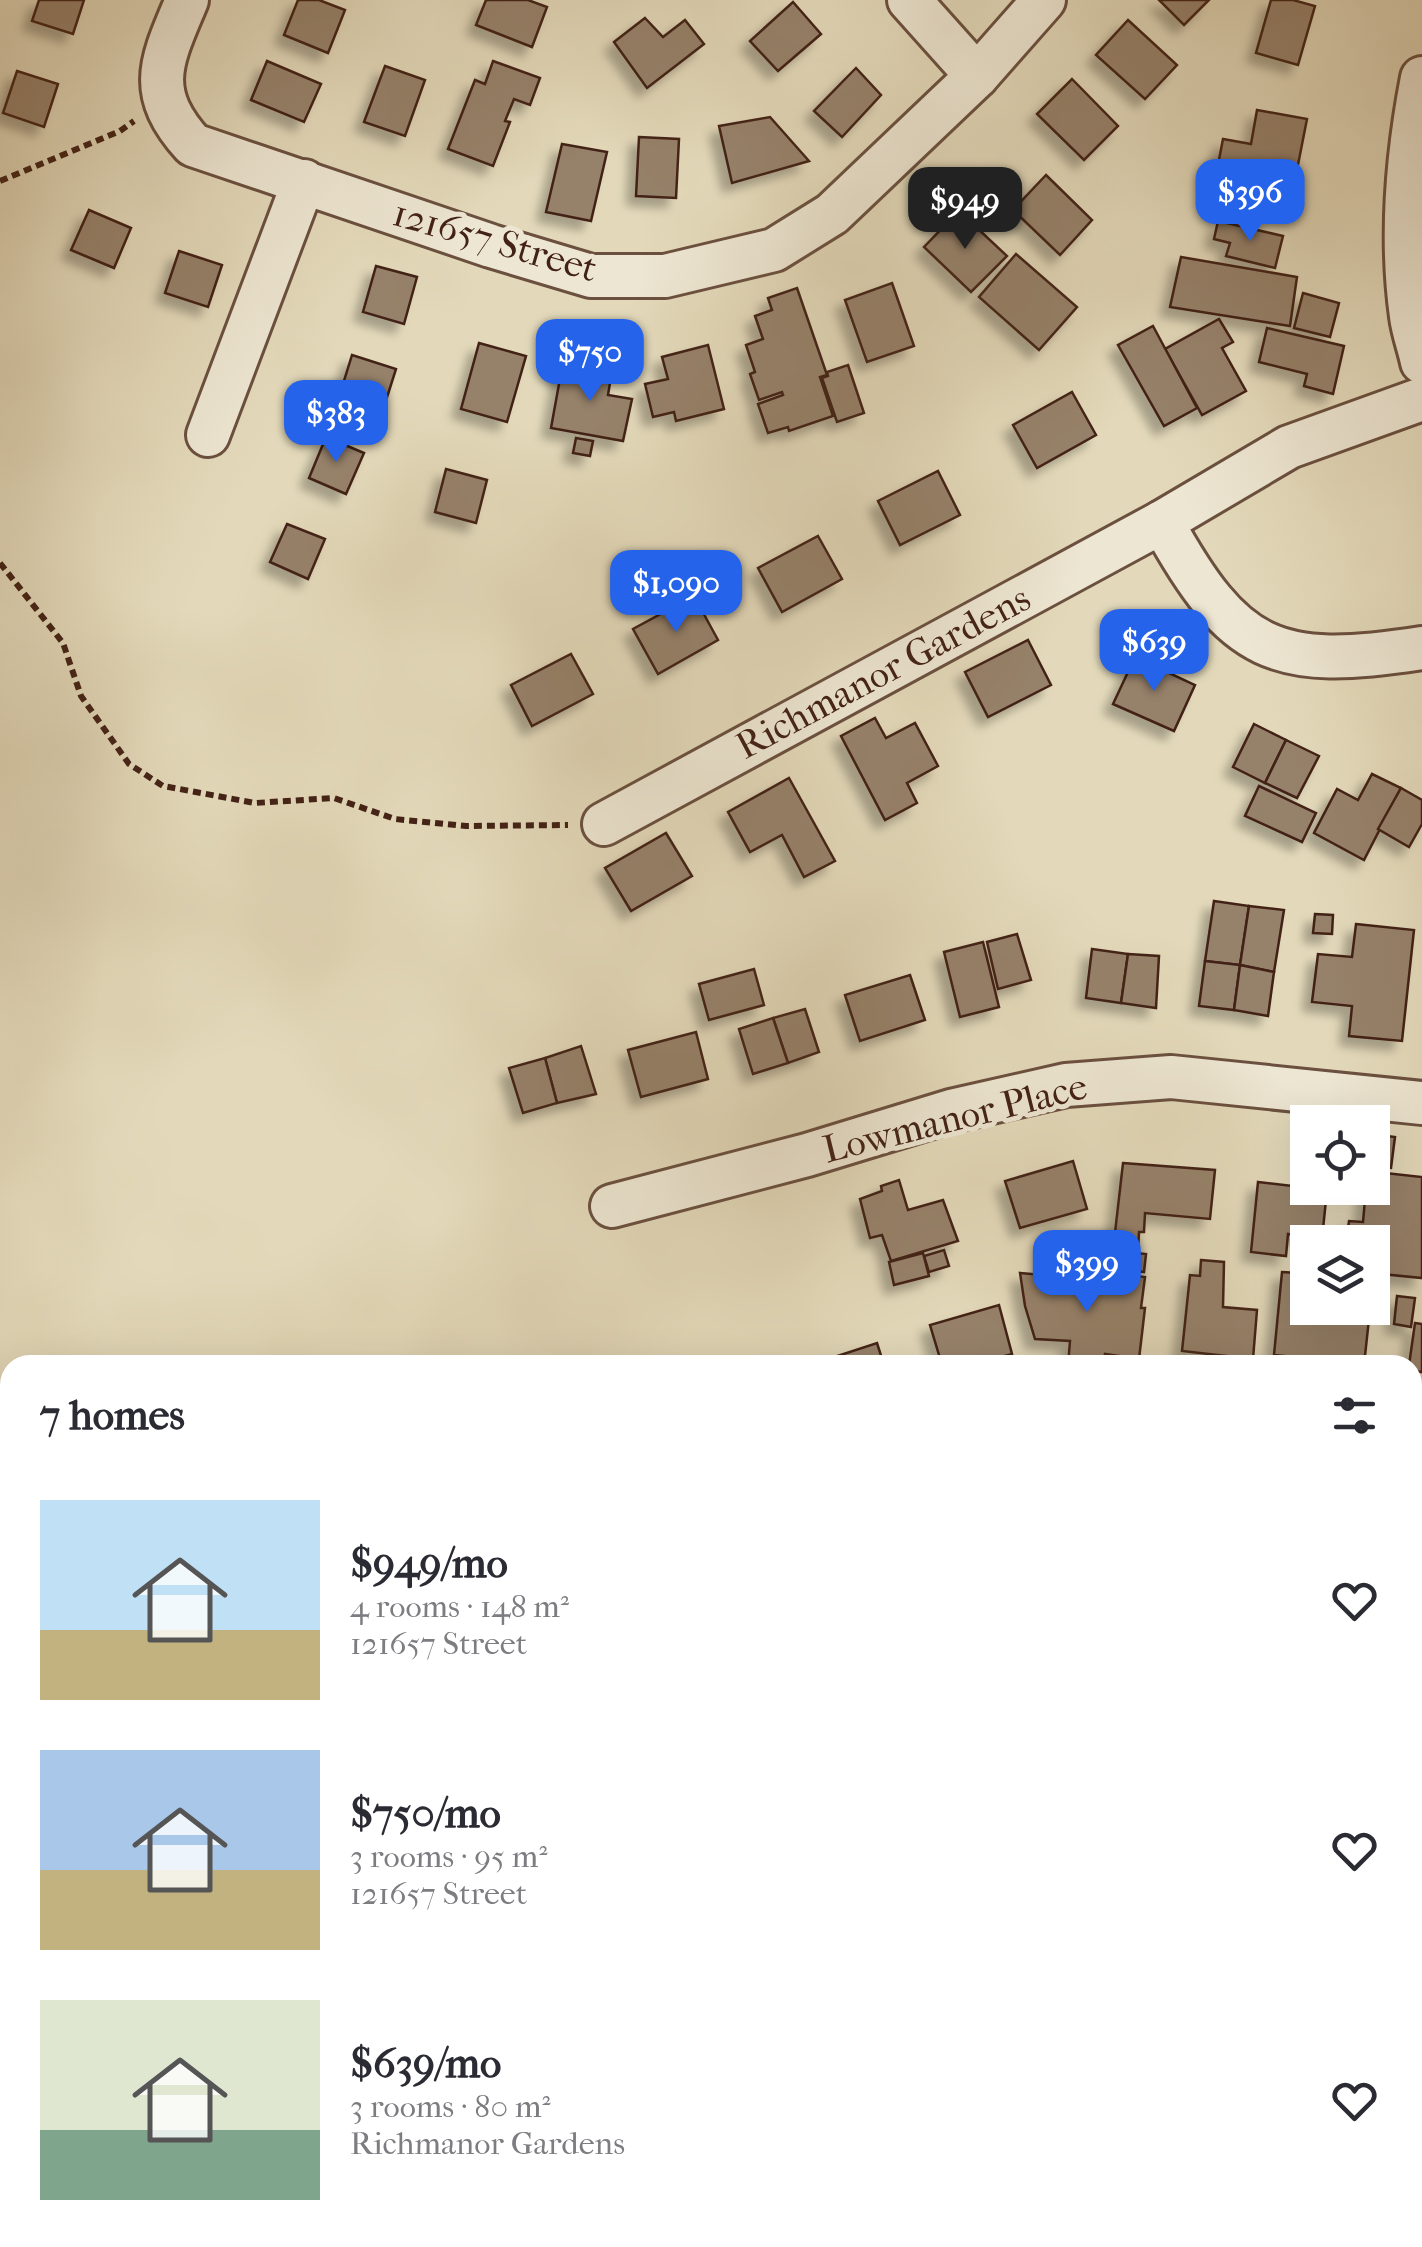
<!DOCTYPE html>
<meta charset="utf-8">
<style>
:root{--surface:#fff;--page:#f2f2f3;--text:#2b2b33;--muted:#7c7c81;--accent:#2563eb}
body{margin:0;font-family:"IM FELL French Canon",serif;background:var(--page);color:var(--text);height:100vh;display:flex;flex-direction:column;font-size:38px;white-space:nowrap}
*{box-sizing:border-box;margin:0}
p{font-size:32px;color:var(--muted)}
.icon{flex:none;width:55px;height:55px;fill:none;stroke:currentColor;stroke-width:2;stroke-linecap:round;stroke-linejoin:round}
.map{position:relative;flex:1;overflow:hidden}
.sheet{position:absolute;left:0px;top:1355px;width:1422px;height:892px;display:flex;flex-direction:column;background:var(--surface);border-radius:30px 30px 0 0;box-shadow:0 10px 40px #0002}
.sheet>*{flex:none}
.fabs{position:absolute;left:1290px;top:1105px;display:grid;gap:20px}
.fabs a{display:grid;place-items:center;width:100px;height:100px;border-radius:0px;background:var(--surface);box-shadow:0 10px 40px #0002;font-size:50px}
.price{position:absolute;translate:-50% -85px;padding:0 22px;border-radius:20px;background:var(--accent);color:#fff;font-size:32px;line-height:65px;filter:drop-shadow(0 2px 5px #0008)}
.price::after{content:'';position:absolute;left:50%;top:60px;width:30px;height:22px;margin-left:-15px;background:inherit;clip-path:polygon(0 0,100% 0,50% 100%)}
.price.selected{background:#222;color:#fff}
ul{padding:0;list-style:none}
li{display:flex;align-items:center;gap:30px;height:250px;padding:0 40px}
li span{display:grid;place-items:center;flex:none;width:280px;height:200px;border-radius:0px;color:#555}
li>.icon{margin-inline-start:auto}
span .icon{width:120px;height:120px;fill:#fffc;stroke-width:1}
li b{font-size:42px}
h2{display:flex;justify-content:space-between;align-items:center;height:120px;padding:0 40px;font-size:42px}
.map>svg:first-child{display:block}
</style>
<div class="map">
<svg width="1422" height="2247" viewBox="0 0 1422 2247">
<defs>
<filter id="shadow"><feDropShadow dx="-9" dy="9" stdDeviation="5" flood-color="#0004"/></filter>
</defs>
<rect width="100%" height="100%" fill="#e3d9ba"/>
<filter id="stains"><feTurbulence type="fractalNoise" baseFrequency=".002" numOctaves="4"/><feColorMatrix values="0 0 0 0 .2 0 0 0 0 .09 0 0 0 0 .02 0 0 0 .5 -.17"/></filter>
<radialGradient id="worn" r=".72"><stop offset=".6" stop-color="#630" stop-opacity="0"/><stop offset="1" stop-color="#630" stop-opacity=".3"/></radialGradient>
<!-- building -->
<g fill="#96816b" stroke="#432216" stroke-width="2.5" filter="url(#shadow)">
<polygon points="39,0 84,0 73,34 32,21"/>
<polygon points="298,0 319,0 345,10 328,53 284,35"/>
<polygon points="486,0 528,0 547,7 532,47 476,25"/>
<polygon points="1159,0 1209,0 1184,25"/>
<polygon points="1271,0 1293,0 1315,6 1298,65 1256,53"/>
<polygon points="793,2 821,34 778,71 750,41"/>
<polygon points="645,18 663,37 685,20 704,44 647,88 614,42"/>
<polygon points="1128,20 1177,65 1145,99 1096,55"/>
<polygon points="267,61 321,84 304,122 251,100"/>
<polygon points="493,61 540,78 530,105 514,99 505,121 510,122 493,166 448,149 475,80 485,84"/>
<polygon points="385,66 425,80 405,136 364,122"/>
<polygon points="856,68 881,95 842,137 814,111"/>
<polygon points="17,71 58,84 44,127 3,113"/>
<polygon points="1072,79 1118,126 1084,160 1037,114"/>
<polygon points="1257,110 1307,119 1294,185 1217,170 1223,139 1251,144"/>
<polygon points="770,117 809,161 732,183 719,126"/>
<polygon points="639,137 679,139 676,198 636,196"/>
<polygon points="562,144 607,152 591,221 546,212"/>
<polygon points="1046,175 1092,220 1060,255 1013,210"/>
<polygon points="89,210 131,228 114,268 71,250"/>
<polygon points="959,211 1007,256 971,292 924,247"/>
<polygon points="1218,221 1283,236 1275,268 1226,256 1230,243 1214,239"/>
<polygon points="179,251 222,265 208,307 165,293"/>
<polygon points="1016,254 1077,307 1039,350 979,297"/>
<polygon points="1181,257 1297,277 1290,326 1170,307"/>
<polygon points="376,266 417,277 404,324 363,312"/>
<polygon points="892,283 914,346 867,362 845,300"/>
<polygon points="797,288 827,375 820,377 833,416 789,431 788,427 768,433 758,404 783,395 782,392 759,400 750,374 755,372 746,345 763,339 755,316 772,310 768,298"/>
<polygon points="1303,293 1339,303 1330,337 1294,328"/>
<polygon points="1219,319 1233,342 1222,348 1246,391 1202,415 1165,349"/>
<polygon points="1153,326 1197,408 1164,426 1118,345"/>
<polygon points="1267,328 1344,346 1333,394 1304,386 1307,374 1259,362"/>
<polygon points="479,343 526,356 507,422 461,409"/>
<polygon points="708,345 724,409 676,421 674,412 653,417 645,384 668,379 662,357"/>
<polygon points="352,355 396,369 383,410 339,397"/>
<polygon points="563,362 612,371 608,395 632,399 623,441 551,428"/>
<polygon points="848,365 864,413 837,422 822,378 828,376 827,372"/>
<polygon points="1072,392 1096,435 1037,468 1013,425"/>
<polygon points="326,437 364,453 346,494 309,478"/>
<polygon points="576,438 593,441 590,456 573,453"/>
<polygon points="446,469 487,480 476,523 435,512"/>
<polygon points="938,471 960,515 900,545 878,501"/>
<polygon points="287,524 325,539 308,579 270,562"/>
<polygon points="818,536 842,579 782,612 758,568"/>
<polygon points="694,596 718,640 658,674 633,629"/>
<polygon points="1028,640 1051,685 988,717 965,672"/>
<polygon points="571,654 593,694 532,726 511,685"/>
<polygon points="1135,657 1195,685 1174,731 1113,704"/>
<polygon points="875,718 886,738 915,723 938,766 907,783 917,803 885,820 841,736"/>
<polygon points="1254,724 1286,740 1265,783 1233,767"/>
<polygon points="1286,740 1319,756 1297,798 1265,783"/>
<polygon points="1372,774 1401,788 1364,860 1314,833 1337,789 1358,800"/>
<polygon points="789,778 835,861 804,877 782,835 750,852 728,812"/>
<polygon points="1259,786 1316,813 1302,842 1245,816"/>
<polygon points="1401,788 1422,800 1422,824 1409,847 1378,829"/>
<polygon points="666,833 692,876 631,911 605,868"/>
<polygon points="1214,901 1249,906 1240,965 1205,961"/>
<polygon points="1249,906 1284,910 1274,972 1240,965"/>
<polygon points="1315,914 1333,915 1332,934 1313,933"/>
<polygon points="1356,924 1414,930 1402,1041 1349,1036 1352,1006 1312,1002 1318,954 1352,957"/>
<polygon points="1017,934 1031,980 998,989 987,942"/>
<polygon points="983,942 999,1007 960,1017 944,952"/>
<polygon points="1092,949 1128,954 1121,1003 1086,998"/>
<polygon points="1128,954 1159,956 1156,1008 1121,1003"/>
<polygon points="1205,961 1240,965 1234,1010 1199,1006"/>
<polygon points="1240,965 1274,972 1268,1016 1234,1010"/>
<polygon points="754,969 764,1005 709,1020 699,984"/>
<polygon points="910,975 925,1020 860,1041 845,995"/>
<polygon points="805,1009 819,1052 788,1063 773,1018"/>
<polygon points="773,1018 788,1063 753,1074 739,1029"/>
<polygon points="696,1032 708,1079 641,1097 628,1050"/>
<polygon points="581,1046 596,1094 557,1103 545,1058"/>
<polygon points="545,1058 557,1103 523,1113 509,1068"/>
<polygon points="1372,1134 1395,1137 1391,1168 1372,1166"/>
<polygon points="1073,1161 1087,1209 1020,1228 1005,1181"/>
<polygon points="1123,1163 1215,1170 1210,1219 1145,1213 1144,1232 1139,1232 1138,1252 1113,1250"/>
<polygon points="1376,1172 1422,1177 1422,1278 1372,1273 1372,1242 1346,1242 1349,1221 1363,1222 1366,1188 1372,1188"/>
<polygon points="899,1180 908,1210 943,1200 958,1241 891,1261 882,1235 870,1238 860,1199 882,1191 881,1186"/>
<polygon points="1258,1182 1327,1190 1322,1239 1288,1234 1286,1256 1251,1252"/>
<polygon points="944,1250 949,1266 929,1272 924,1256"/>
<polygon points="1120,1251 1146,1254 1144,1272 1118,1269"/>
<polygon points="923,1253 929,1276 894,1285 889,1262"/>
<polygon points="1201,1260 1224,1262 1223,1307 1257,1310 1253,1359 1182,1351 1190,1275 1200,1276"/>
<polygon points="1282,1272 1297,1273 1295,1288 1304,1289 1308,1308 1336,1308 1335,1316 1369,1319 1364,1365 1333,1365 1333,1361 1274,1355"/>
<polygon points="1020,1273 1112,1281 1112,1273 1145,1277 1141,1308 1145,1308 1139,1359 1105,1354 1103,1365 1068,1365 1070,1341 1035,1339 1025,1306"/>
<polygon points="1397,1296 1415,1298 1411,1327 1394,1324"/>
<polygon points="999,1305 1012,1354 973,1365 942,1365 930,1325"/>
<polygon points="1415,1323 1422,1324 1422,1372 1412,1371 1412,1365 1409,1365"/>
<polygon points="877,1343 884,1365 810,1365"/>
<polygon points="1422,2104 1422,2156 1412,2159 1412,2107"/>
</g>
<g fill="none" stroke-linecap="round" stroke-linejoin="round">
<defs>
<g id="minor">
<path d="M 187,0 C 162,60 144,91 193,145 L 491,246 L 591,276 L 665,276 L 774,250 L 832,214 L 977,76 L 1044,0"/>
<polyline points="909,0 977,76"/>
<path d="M 1422,78 C 1407,156 1400,237 1411,316 C 1413,332 1419,347 1422,362"/>
<polyline points="208,435 304,181"/>
<path d="M 1162,522 C 1234,653 1275,671 1422,648"/>
<polyline points="604,824 1162,522 1289,447 1422,399"/>
<polyline points="612,1206 807,1155 951,1111 1066,1085 1171,1077 1422,1103"/>
<polyline points="1412,1447 1422,1447"/>
<polyline points="1412,2018 1422,2015"/>
</g>
</defs>
<!-- minor casing -->
<use href="#minor" stroke="#6b503f" stroke-width="48"/>
<!-- path -->
<g stroke="#432216" stroke-width="6" stroke-dasharray="8 5" stroke-linecap="butt">
<polyline points="0,181 120,131 134,121"/>
<polyline points="0,563 63,643 81,696 129,764 163,786 255,803 334,798 395,819 466,826 568,825"/>
</g>
<!-- minor -->
<use href="#minor" stroke="#ede6d2" stroke-width="42"/>
</g>
<g text-anchor="middle" dominant-baseline="central" stroke-width="10" stroke-linejoin="round" paint-order="stroke">
<!-- street labels -->
<g font-size="38" fill="#432216" stroke="#ede6d2">
<text transform="translate(495 241) rotate(16)">121657 Street</text>
<text transform="translate(883 672) rotate(-28)">Richmanor Gardens</text>
<text transform="translate(955 1118) rotate(-14)">Lowmanor Place</text>
</g>
</g>
<rect width="100%" height="100%" filter="url(#stains)"/>
<rect width="100%" height="100%" fill="url(#worn)"/>
</svg>
<div class="fabs">
<a><svg class="icon" aria-label="locate" viewBox="0 0 24 24"><circle cx="12" cy="12" r="6"/><path d="M12 2v4M12 18v4M2 12h4M18 12h4"/></svg></a>
<a><svg class="icon" aria-label="layers" viewBox="0 0 24 24"><path d="M12 4l9 5-9 5-9-5zM3 14l9 5 9-5"/></svg></a>
</div>
<b class="price" style="left:1250px;top:244px">$396</b>
<b class="price selected" style="left:965px;top:252px">$949</b>
<b class="price" style="left:590px;top:404px">$750</b>
<b class="price" style="left:336px;top:465px">$383</b>
<b class="price" style="left:676px;top:635px">$1,090</b>
<b class="price" style="left:1154px;top:694px">$639</b>
<b class="price" style="left:1087px;top:1315px">$399</b>
<section class="sheet">
<h2>7 homes<svg class="icon" aria-label="filters" viewBox="0 0 24 24"><path d="M4 7h16M4 17h16"/><circle cx="9" cy="7" r="2"/><circle cx="15" cy="17" r="2"/></svg></h2>
<ul>
<li><span style="background:linear-gradient(#bfe0f5 65%,#c2b280 0)"><svg class="icon" aria-label="home" viewBox="0 0 24 24"><path d="M3 11l9-7 9 7M6 9v11h12V9"/></svg></span><div><b>$949/mo</b><p>4 rooms · 148 m²</p><p>121657 Street</p></div><svg class="icon" aria-label="heart" viewBox="0 0 24 24"><path d="M12 20l-8-8c-3-5 5-10 8-4 3-6 11-1 8 4z"/></svg></li>
<li><span style="background:linear-gradient(#a9c7e8 60%,#c2b280 0)"><svg class="icon" aria-label="home" viewBox="0 0 24 24"><path d="M3 11l9-7 9 7M6 9v11h12V9"/></svg></span><div><b>$750/mo</b><p>3 rooms · 95 m²</p><p>121657 Street</p></div><svg class="icon" aria-label="heart" viewBox="0 0 24 24"><path d="M12 20l-8-8c-3-5 5-10 8-4 3-6 11-1 8 4z"/></svg></li>
<li><span style="background:linear-gradient(#dfe7d0 65%,#7fa58c 0)"><svg class="icon" aria-label="home" viewBox="0 0 24 24"><path d="M3 11l9-7 9 7M6 9v11h12V9"/></svg></span><div><b>$639/mo</b><p>3 rooms · 80 m²</p><p>Richmanor Gardens</p></div><svg class="icon" aria-label="heart" viewBox="0 0 24 24"><path d="M12 20l-8-8c-3-5 5-10 8-4 3-6 11-1 8 4z"/></svg></li>
</ul>
</section>
</div>
